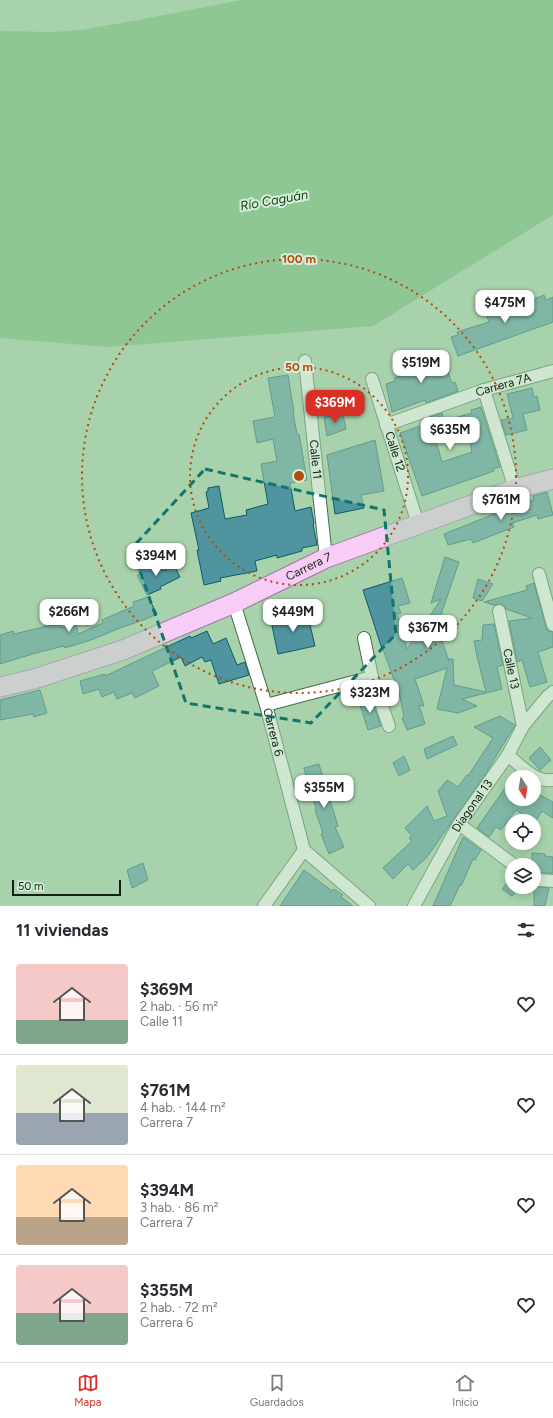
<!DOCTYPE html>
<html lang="es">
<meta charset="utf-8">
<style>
:root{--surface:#fff;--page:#f2f2f3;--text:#2b2b33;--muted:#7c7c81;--line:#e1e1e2;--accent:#d93025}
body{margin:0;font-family:Figtree,sans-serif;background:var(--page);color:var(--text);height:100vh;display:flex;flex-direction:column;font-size:15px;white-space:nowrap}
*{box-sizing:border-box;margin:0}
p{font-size:13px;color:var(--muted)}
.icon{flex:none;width:22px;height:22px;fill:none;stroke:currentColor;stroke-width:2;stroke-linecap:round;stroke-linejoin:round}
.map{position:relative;height:906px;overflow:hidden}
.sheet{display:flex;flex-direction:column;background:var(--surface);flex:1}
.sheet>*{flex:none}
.needle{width:26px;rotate:169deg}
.controls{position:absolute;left:505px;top:770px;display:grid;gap:8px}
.controls a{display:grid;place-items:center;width:36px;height:36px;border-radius:50%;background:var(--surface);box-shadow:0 2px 10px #0003;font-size:20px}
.scale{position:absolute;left:12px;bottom:10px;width:109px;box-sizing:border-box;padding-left:4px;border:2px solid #112113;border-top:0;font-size:11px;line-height:14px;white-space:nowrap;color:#112113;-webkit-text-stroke:3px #d7edd8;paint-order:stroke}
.price{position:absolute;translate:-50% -34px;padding:0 9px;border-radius:8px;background:#fff;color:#222;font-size:13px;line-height:26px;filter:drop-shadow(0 1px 2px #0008)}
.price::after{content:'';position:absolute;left:50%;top:24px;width:12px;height:9px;margin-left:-6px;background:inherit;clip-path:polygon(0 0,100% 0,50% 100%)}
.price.current{background:var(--accent);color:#fff}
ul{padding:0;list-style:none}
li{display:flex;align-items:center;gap:12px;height:100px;padding:0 16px}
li+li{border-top:1px solid var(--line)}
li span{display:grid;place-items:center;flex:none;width:112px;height:80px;border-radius:4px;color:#555}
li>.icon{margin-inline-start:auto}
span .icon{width:48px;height:48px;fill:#fffc;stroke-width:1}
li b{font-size:17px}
h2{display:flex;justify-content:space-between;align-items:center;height:48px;padding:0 16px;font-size:17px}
.tabs{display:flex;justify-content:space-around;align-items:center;height:56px;border-top:1px solid var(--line);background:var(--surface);font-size:11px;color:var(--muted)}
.tabs a{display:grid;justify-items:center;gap:2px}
.tabs .current{color:var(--accent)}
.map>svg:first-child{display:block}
</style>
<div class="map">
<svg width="553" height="906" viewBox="0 0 553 906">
<rect width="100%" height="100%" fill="#a7d2ab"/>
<!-- water -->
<polygon fill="#6fba78" points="241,0 553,0 553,215 373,326 108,347 0,338 0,31 53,32 81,30 144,19"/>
<!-- building -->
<g fill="#4f949e" stroke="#0d5d66" fill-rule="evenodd">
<polygon points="544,295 546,300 553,297 553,322 458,356 451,337 458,335 457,332 489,322 485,310 506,303 508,309 523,303 523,304"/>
<polygon points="441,353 452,383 455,382 458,391 426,403 425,400 392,412 386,384 395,381 394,378 415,372 412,363"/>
<polygon points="288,375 294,413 293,413 297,434 299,434 307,480 290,483 295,511 311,507 314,523 313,524 317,545 302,548 302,551 277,558 277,555 255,561 257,571 220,578 221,581 204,585 197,550 199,550 191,513 209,508 206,492 208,491 208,488 219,486 225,519 247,515 246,510 268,504 261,464 277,461 273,439 257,443 253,421 275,417 268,378"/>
<polygon points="532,388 534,397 537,396 540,410 523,414 527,430 506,435 501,420 513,418 507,394"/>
<path d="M 481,407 L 500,467 L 493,469 L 494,471 L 422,496 L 400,433 L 432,422 L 430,417 L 442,413 L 444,421 L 472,413 L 471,410 ZM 467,428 L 472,452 L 442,462 L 435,438 Z"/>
<polygon points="343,414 346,429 327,436 324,417"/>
<polygon points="375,440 384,491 361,495 364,508 335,514 327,455"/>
<polygon points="547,492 553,515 538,519 537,515 512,523 514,527 473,543 471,539 448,545 444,534 514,506 534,500 533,496"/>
<polygon points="445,557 459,562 437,626 449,661 450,659 453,659 454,685 486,692 477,656 474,641 482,640 483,625 494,624 503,665 497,667 502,689 462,699 477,706 458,713 437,709 447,668 415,679 424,706 419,705 425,724 407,730 402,718 404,717 400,697 383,649 382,649 363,590 402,578 410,603 398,606 401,613 397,614 407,649 419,631 421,636 425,623 441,599 431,603"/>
<polygon points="158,561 163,571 174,565 180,577 160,587 161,589 147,595 137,575 140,574 138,570"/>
<polygon points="478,579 493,584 482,601 473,598"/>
<polygon points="534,583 546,627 548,631 553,632 553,647 538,652 547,682 530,687 522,660 517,662 509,621 532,618 506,609 504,606 501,604 494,605 484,602 527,590 526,586"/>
<polygon points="148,597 157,614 146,619 120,628 91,640 65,648 64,646 36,653 0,664 0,635 13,631 14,634 60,623 62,628 76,623 78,634 103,623 102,620 134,606 133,602"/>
<polygon points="307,612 315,646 278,654 271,621"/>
<polygon points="207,631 213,644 226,638 237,665 245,662 249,675 219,684 211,660 205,662 202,657 185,666 181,657 152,671 159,686 135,698 132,693 117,699 114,692 102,697 99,689 83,694 80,681 105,674 105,676 190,636 191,638"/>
<polygon points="40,690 47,713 34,717 33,714 0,720 0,700"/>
<polygon points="371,698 381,726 368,730 359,702"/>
<polygon points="500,716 515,725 481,781 427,857 413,870 408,864 393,879 383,868 412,841 409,838 412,836 405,828 427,806 434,821 447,816 438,791 447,780 458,787 467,775 468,776 493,738 474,727"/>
<polygon points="453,736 457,745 427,759 424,749"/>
<polygon points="540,747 551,760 540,770 529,758"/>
<polygon points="404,756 410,770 399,776 393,763"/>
<polygon points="319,764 338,826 335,827 344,847 329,854 321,834 323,833 315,810 316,809 304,768"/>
<polygon points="512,778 512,799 534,799 534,792 553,802 553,818 542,811 535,822 516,810 501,830 496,827 489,837 477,828"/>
<polygon points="463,837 481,850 475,860 473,859 461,886 460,885 450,906 433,906"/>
<polygon points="532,853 545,854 545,856 553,857 553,873 542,873 534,870 534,865 532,865"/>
<polygon points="143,863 148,880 132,888 127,870"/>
<polygon points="304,870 332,891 334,889 343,895 341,897 353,906 280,906"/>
<polygon points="511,879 512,887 520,887 512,896 502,889"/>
<polygon points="534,885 539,887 549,888 545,906 534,906"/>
</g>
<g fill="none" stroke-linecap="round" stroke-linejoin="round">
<defs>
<g id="street">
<path id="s1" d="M 305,361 L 326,558"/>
<path id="s2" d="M 372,379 L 418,524"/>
<polyline points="484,390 515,489"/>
<path id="s3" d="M 386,425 L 484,390 L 553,371"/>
<polyline points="539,574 553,625"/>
<path id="s4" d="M 234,603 L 266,705 L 304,850 L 369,906"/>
<path id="s5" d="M 499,611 L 523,726"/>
<polyline points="364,638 372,677 389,726"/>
<polyline points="266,705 372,677"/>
<path d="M 508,755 C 520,765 535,783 553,780"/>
<polyline points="459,824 514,865"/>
<polyline points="534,877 540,880 553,881"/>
<polyline points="264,906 304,850"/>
<path id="s6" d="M 414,906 L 459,824 L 508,755 L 523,726 L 547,697 L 553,692"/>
</g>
<g id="primary">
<path id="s7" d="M 0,687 L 34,679 L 123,650 L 234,603 L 326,558 L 515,489 L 553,479"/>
</g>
</defs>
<!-- street casing -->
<use href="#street" stroke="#446c49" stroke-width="14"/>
<!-- primary casing -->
<use href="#primary" stroke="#a37aa3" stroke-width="21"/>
<!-- street -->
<use href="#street" stroke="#fff" stroke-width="12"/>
<!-- primary -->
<use href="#primary" stroke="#f7ccf7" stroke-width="19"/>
</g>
<!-- marked area -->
<path d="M0 0H553V906H0ZM 205,469 L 384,510 L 396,634 L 311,723 L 186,703 L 132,548 Z" fill="#a7d2ab" fill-opacity=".55" fill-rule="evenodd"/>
<path fill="none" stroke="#0f766e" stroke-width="3" stroke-dasharray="8 5" stroke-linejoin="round" d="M 205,469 L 384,510 L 396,634 L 311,723 L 186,703 L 132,548 Z"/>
<!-- distance rings -->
<g fill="none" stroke="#b24b0e" stroke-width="2" stroke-dasharray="2 4">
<circle cx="299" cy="476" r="109"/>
<circle cx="299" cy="476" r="217"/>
</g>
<g text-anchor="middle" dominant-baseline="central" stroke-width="4" stroke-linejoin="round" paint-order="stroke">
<!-- street labels -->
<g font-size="12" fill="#112113" stroke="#d7edd8">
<text stroke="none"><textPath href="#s3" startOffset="124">Carrera 7A</textPath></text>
<text stroke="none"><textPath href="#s2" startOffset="76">Calle 12</textPath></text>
<text stroke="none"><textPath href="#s1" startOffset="99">Calle 11</textPath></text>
<text stroke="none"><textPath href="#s7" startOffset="332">Carrera 7</textPath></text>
<text stroke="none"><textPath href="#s5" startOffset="59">Calle 13</textPath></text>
<text stroke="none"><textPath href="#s4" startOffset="135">Carrera 6</textPath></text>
<text stroke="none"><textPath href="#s6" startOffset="116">Diagonal 13</textPath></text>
</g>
<!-- water labels -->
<g font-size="13" font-style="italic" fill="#0e451a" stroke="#d7edd8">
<text transform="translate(274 200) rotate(-10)">Río Caguán</text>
</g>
</g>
<circle cx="299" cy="476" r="6" fill="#b24b0e" stroke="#d7edd8" stroke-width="2"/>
<g font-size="12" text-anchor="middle" font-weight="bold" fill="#b24b0e" stroke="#d7edd8" stroke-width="4" stroke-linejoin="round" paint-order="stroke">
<text x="299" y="263">100 m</text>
<text x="299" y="371">50 m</text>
</g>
</svg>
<div class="controls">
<a><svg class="needle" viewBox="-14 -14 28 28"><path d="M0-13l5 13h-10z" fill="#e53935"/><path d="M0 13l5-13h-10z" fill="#7c7c81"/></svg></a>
<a><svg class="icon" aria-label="locate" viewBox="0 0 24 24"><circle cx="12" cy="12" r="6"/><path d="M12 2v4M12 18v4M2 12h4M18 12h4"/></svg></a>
<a><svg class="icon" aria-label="layers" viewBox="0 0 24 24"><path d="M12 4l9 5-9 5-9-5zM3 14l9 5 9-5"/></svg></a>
</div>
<div class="scale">50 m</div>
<b class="price" style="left:505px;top:324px">$475M</b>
<b class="price" style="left:421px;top:384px">$519M</b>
<b class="price current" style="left:335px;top:424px">$369M</b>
<b class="price" style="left:450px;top:451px">$635M</b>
<b class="price" style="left:501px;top:521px">$761M</b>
<b class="price" style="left:156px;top:577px">$394M</b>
<b class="price" style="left:69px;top:633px">$266M</b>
<b class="price" style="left:293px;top:633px">$449M</b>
<b class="price" style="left:428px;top:649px">$367M</b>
<b class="price" style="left:370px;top:714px">$323M</b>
<b class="price" style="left:324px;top:809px">$355M</b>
</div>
<section class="sheet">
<h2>11 viviendas<svg class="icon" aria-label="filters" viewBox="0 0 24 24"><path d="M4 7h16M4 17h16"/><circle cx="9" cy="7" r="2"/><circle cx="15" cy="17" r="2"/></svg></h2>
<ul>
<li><span style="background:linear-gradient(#f6c9c9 70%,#7fa58c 0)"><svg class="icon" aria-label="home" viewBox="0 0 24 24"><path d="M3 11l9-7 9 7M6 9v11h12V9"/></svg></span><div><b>$369M</b><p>2 hab. · 56 m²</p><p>Calle 11</p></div><svg class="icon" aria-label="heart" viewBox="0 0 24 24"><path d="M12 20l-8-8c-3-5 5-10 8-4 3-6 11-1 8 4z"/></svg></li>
<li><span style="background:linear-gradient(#dfe7d0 60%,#9aa5b1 0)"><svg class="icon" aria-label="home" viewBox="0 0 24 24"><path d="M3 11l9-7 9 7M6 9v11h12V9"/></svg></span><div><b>$761M</b><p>4 hab. · 144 m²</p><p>Carrera 7</p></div><svg class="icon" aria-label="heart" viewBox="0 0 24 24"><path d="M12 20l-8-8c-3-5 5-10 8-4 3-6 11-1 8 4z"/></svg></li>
<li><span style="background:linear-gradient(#ffd9b3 65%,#b9a48a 0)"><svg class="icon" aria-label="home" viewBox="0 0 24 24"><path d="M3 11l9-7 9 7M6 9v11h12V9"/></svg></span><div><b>$394M</b><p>3 hab. · 86 m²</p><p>Carrera 7</p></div><svg class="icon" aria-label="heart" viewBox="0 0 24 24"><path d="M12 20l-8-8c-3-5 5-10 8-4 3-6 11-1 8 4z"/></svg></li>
<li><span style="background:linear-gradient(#f6c9c9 60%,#7fa58c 0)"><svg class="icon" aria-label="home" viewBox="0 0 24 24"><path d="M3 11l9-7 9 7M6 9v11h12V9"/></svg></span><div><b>$355M</b><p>2 hab. · 72 m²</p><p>Carrera 6</p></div><svg class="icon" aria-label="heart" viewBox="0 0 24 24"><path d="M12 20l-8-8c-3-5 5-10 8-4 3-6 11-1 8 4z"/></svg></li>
</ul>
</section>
<nav class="tabs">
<a class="current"><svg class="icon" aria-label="map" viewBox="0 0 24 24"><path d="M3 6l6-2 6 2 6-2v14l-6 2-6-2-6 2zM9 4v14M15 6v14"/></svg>Mapa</a>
<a><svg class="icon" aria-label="saved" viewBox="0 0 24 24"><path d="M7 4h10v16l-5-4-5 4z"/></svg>Guardados</a>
<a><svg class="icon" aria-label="home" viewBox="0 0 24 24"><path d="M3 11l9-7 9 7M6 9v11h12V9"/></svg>Inicio</a>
</nav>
